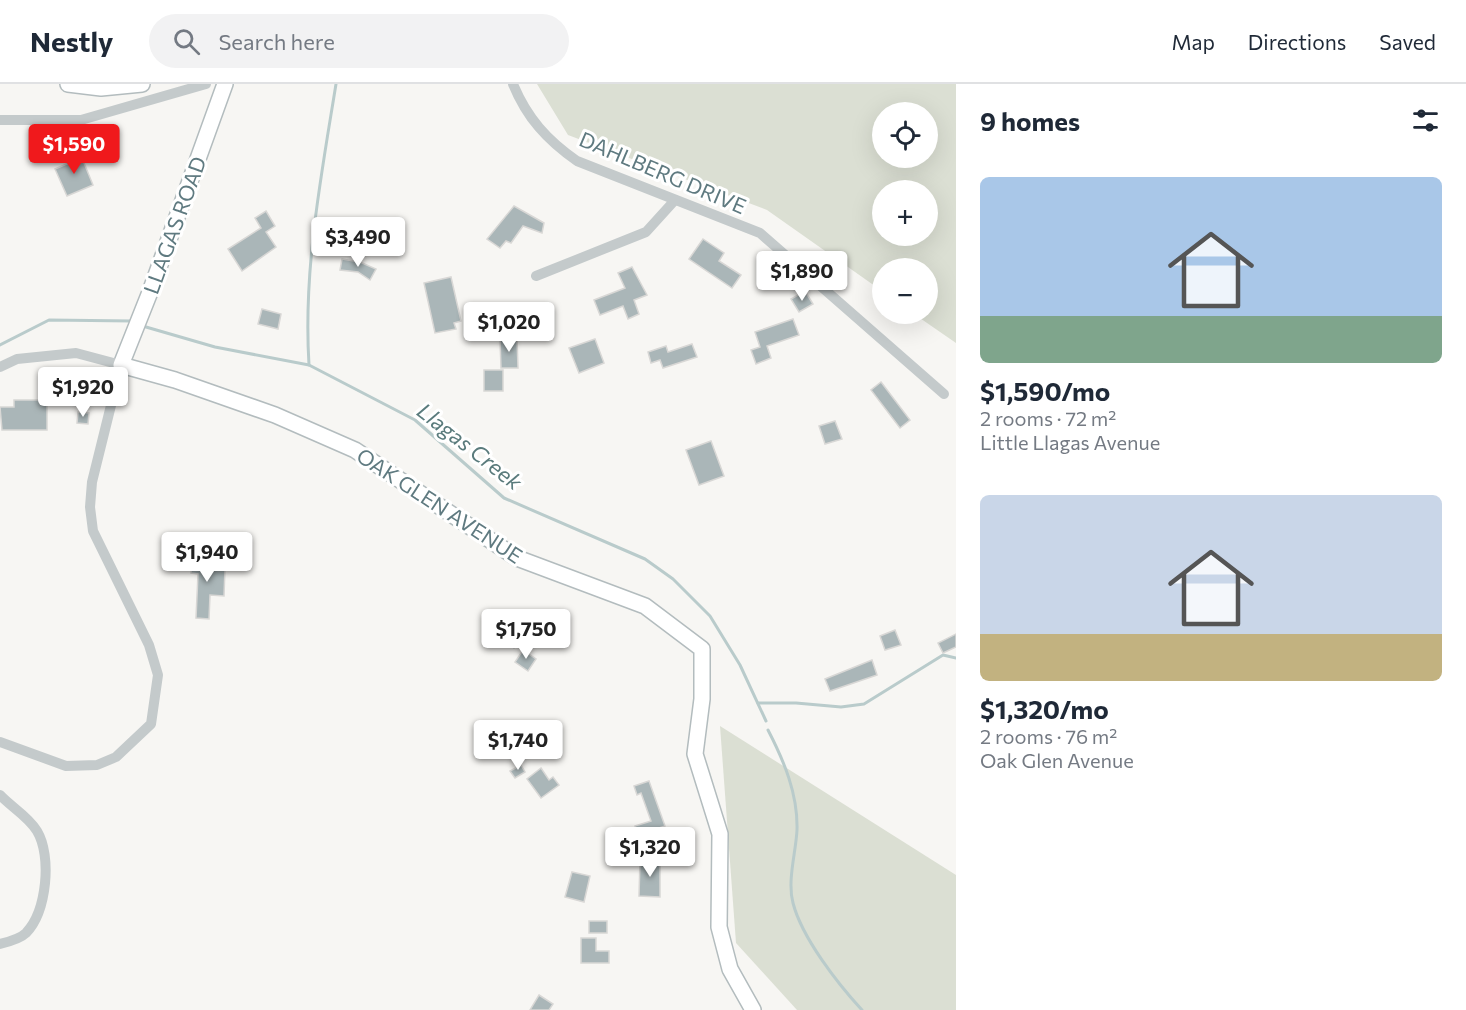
<!DOCTYPE html>
<meta charset="utf-8">
<style>
:root{--surface:#fff;--page:#f2f2f3;--text:#1f2937;--muted:#747a83;--line:#e0e1e3;--accent:#f0191c}
body{margin:0;font-family:Commissioner,sans-serif;background:var(--page);color:var(--text);height:100vh;display:flex;flex-direction:column;font-size:22px;white-space:nowrap}
*{box-sizing:border-box;margin:0}
p{font-size:20px;color:var(--muted)}
.icon{flex:none;width:33px;height:33px;fill:none;stroke:currentColor;stroke-width:2;stroke-linecap:round;stroke-linejoin:round}
.map{position:relative;flex:1;overflow:hidden}
.drawer{display:flex;flex-direction:column;background:var(--surface);width:510px}
.drawer>*{flex:none}
.controls{position:absolute;left:872px;top:18px;display:grid;gap:12px}
.controls a{display:grid;place-items:center;width:66px;height:66px;border-radius:50%;background:var(--surface);box-shadow:0 6px 24px #0002;font-size:30px}
.price{position:absolute;translate:-50% -51px;padding:0 14px;border-radius:6px;background:#fff;color:#222;font-size:20px;line-height:39px;filter:drop-shadow(0 2px 3px #0008)}
.price::after{content:'';position:absolute;left:50%;top:36px;width:18px;height:14px;margin-left:-9px;background:inherit;clip-path:polygon(0 0,100% 0,50% 100%)}
.price.on{background:var(--accent);color:#fff}
ul{padding:0;list-style:none}
li{display:grid;align-content:center;gap:12px;height:318px;padding:0 24px}
li span{display:grid;place-items:center;height:186px;border-radius:9px;color:#555}
li>.icon{margin-inline-start:auto}
span .icon{width:108px;height:108px;fill:#fffc;stroke-width:1}
li b{font-size:26px}
h2{display:flex;justify-content:space-between;align-items:center;height:72px;padding:0 24px;font-size:26px}
header{display:flex;align-items:center;gap:36px;box-sizing:border-box;height:84px;padding:0 30px;background:var(--surface);border-bottom:2px solid var(--line)}
header strong{font-size:28px}
nav{display:flex;gap:33px;margin-inline-start:auto;font-size:21px}
.search{width:420px;height:54px;background:var(--page);display:flex;align-items:center;gap:15px;box-sizing:border-box;padding:0 21px;border-radius:33px;color:var(--muted);font-size:22px}
main{display:flex;flex:1;min-height:0}
.map>svg:first-child{display:block}
</style>
<header>
<strong>Nestly</strong>
<div class="search"><svg class="icon" aria-label="search" viewBox="0 0 24 24"><circle cx="10" cy="10" r="6"/><path d="M15 15l6 6"/></svg>Search here</div>
<nav><a>Map</a><a>Directions</a><a>Saved</a></nav>
</header>
<main>
<div class="map">
<svg width="956" height="926" viewBox="0 0 956 926">
<rect width="100%" height="100%" fill="#f7f6f3"/>
<!-- green -->
<g fill="#dbdfd3" fill-rule="evenodd">
<path d="M 537,0 L 956,0 L 956,259 L 914,230 L 927,230 L 927,184 L 882,184 L 882,207 L 767,126 L 568,51 ZM 882,28 L 927,28 L 927,74 L 882,74 ZM 882,106 L 927,106 L 927,152 L 882,152 Z"/>
<polygon points="720,642 956,791 956,926 797,926 736,859"/>
</g>
<g fill="none" stroke-linecap="round" stroke-linejoin="round">
<!-- stream -->
<g stroke="#b9cbcb" stroke-width="3">
<polyline points="146,243 215,263 309,281 415,336 504,414 645,475 673,495 710,532 740,581 766,637"/>
<polyline points="0,261 49,236 132,237"/>
<path d="M 309,281 C 303,186 321,93 336,0"/>
<polyline points="758,619 796,619 841,623 864,620 943,571 956,574"/>
<path d="M 768,646 C 784,677 798,710 797,746 C 796,768 787,797 793,819 C 802,854 838,900 862,926"/>
</g>
</g>
<!-- building -->
<g fill="#aab6b8" stroke="#d8d7d5" stroke-width="1.5">
<polygon points="80,69 93,101 67,112 55,85 69,79 67,75"/>
<polygon points="514,122 544,139 542,149 523,142 511,159 506,157 500,164 487,155"/>
<polygon points="266,127 275,142 266,148 276,163 242,187 228,165 261,144 255,134"/>
<polygon points="703,155 724,169 719,177 741,191 732,204 689,175"/>
<polygon points="342,175 360,178 376,185 370,196 358,188 340,186"/>
<polygon points="632,183 647,211 634,216 639,230 628,235 623,222 600,231 594,216 625,204 618,189"/>
<polygon points="451,193 461,237 454,239 456,245 435,249 424,199"/>
<polygon points="805,207 813,220 799,228 791,215"/>
<polygon points="262,225 281,230 278,245 258,240"/>
<polygon points="793,235 799,251 767,262 771,274 756,280 751,266 760,263 755,248"/>
<polygon points="517,254 518,284 501,284 500,255"/>
<polygon points="595,255 604,279 579,289 569,264"/>
<polygon points="692,260 697,273 663,284 660,276 651,279 648,268 666,262 668,268"/>
<rect x="484" y="286" width="19" height="21"/>
<polygon points="881,298 910,336 900,344 871,306"/>
<polygon points="14,316 47,316 47,346 2,346 0,323 14,323"/>
<polygon points="78,328 89,329 88,340 77,339"/>
<polygon points="835,337 842,355 825,360 819,342"/>
<polygon points="711,357 724,392 699,401 686,366"/>
<polygon points="192,469 205,469 205,474 209,474 209,478 218,479 218,484 225,484 224,512 210,511 209,535 196,534 198,490 191,489"/>
<polygon points="496,528 525,547 514,564 502,556 506,549 489,538"/>
<polygon points="895,546 901,561 885,566 880,552"/>
<polygon points="956,550 956,563 943,569 938,559"/>
<polygon points="523,566 536,575 528,587 515,578"/>
<polygon points="872,576 877,591 830,607 825,595"/>
<polygon points="521,681 525,688 515,694 510,687"/>
<polygon points="541,684 549,696 553,693 559,701 541,714 527,695"/>
<polygon points="649,697 665,742 638,751 635,742 651,737 641,709 637,711 634,702"/>
<polygon points="640,776 660,776 660,813 639,812"/>
<polygon points="572,788 590,792 584,818 565,813"/>
<rect x="589" y="837" width="18" height="12"/>
<polygon points="581,854 596,854 596,867 609,867 609,879 581,879"/>
<polygon points="539,911 553,920 549,926 530,926"/>
</g>
<g fill="none" stroke-linecap="round" stroke-linejoin="round">
<defs>
<g id="secondary">
<polyline points="68,0 101,4 142,0"/>
<polyline points="225,0 150,208 121,281 175,296 275,331 355,366 517,474 645,522 702,565 702,615 695,670 720,750 719,843 730,885 753,926"/>
</g>
</defs>
<!-- secondary casing -->
<use href="#secondary" stroke="#b3bcbe" stroke-width="18"/>
<!-- street -->
<g stroke="#c4cacb" stroke-width="10">
<path d="M 513,0 C 527,34 547,56 577,77 L 760,149 L 944,310"/>
<polyline points="0,36 81,36 206,0"/>
<polyline points="536,192 646,148 675,116"/>
<polyline points="0,283 17,275 76,269 121,281 92,398 90,423 93,447 149,561 158,591 151,640 116,673 97,681 66,682 0,658"/>
<path d="M 0,711 C 11,723 28,732 37,747 C 52,772 47,827 26,849 C 20,855 8,858 0,860"/>
</g>
<!-- secondary -->
<use href="#secondary" stroke="#fff" stroke-width="15"/>
</g>
<g text-anchor="middle" dominant-baseline="central" stroke-width="6" stroke-linejoin="round" paint-order="stroke">
<!-- street labels -->
<g font-size="21" fill="#5f7a80" stroke="#fff">
<text transform="translate(663 88) rotate(23)">DAHLBERG DRIVE</text>
<text transform="translate(174 141) rotate(-70)">LLAGAS ROAD</text>
<text transform="translate(440 421) rotate(33)">OAK GLEN AVENUE</text>
</g>
<!-- water labels -->
<g font-size="22" font-style="italic" fill="#5a7b7c" stroke="#fff">
<text transform="translate(470 362) rotate(38)">Llagas Creek</text>
</g>
</g>
</svg>
<div class="controls">
<a><svg class="icon" aria-label="locate" viewBox="0 0 24 24"><circle cx="12" cy="12" r="6"/><path d="M12 2v4M12 18v4M2 12h4M18 12h4"/></svg></a>
<a>+</a>
<a>−</a>
</div>
<b class="price on" style="left:74px;top:91px">$1,590</b>
<b class="price" style="left:358px;top:184px">$3,490</b>
<b class="price" style="left:802px;top:218px">$1,890</b>
<b class="price" style="left:509px;top:269px">$1,020</b>
<b class="price" style="left:83px;top:334px">$1,920</b>
<b class="price" style="left:207px;top:499px">$1,940</b>
<b class="price" style="left:526px;top:576px">$1,750</b>
<b class="price" style="left:518px;top:687px">$1,740</b>
<b class="price" style="left:650px;top:794px">$1,320</b>
</div>
<section class="drawer">
<h2>9 homes<svg class="icon" aria-label="filters" viewBox="0 0 24 24"><path d="M4 7h16M4 17h16"/><circle cx="9" cy="7" r="2"/><circle cx="15" cy="17" r="2"/></svg></h2>
<ul>
<li><span style="background:linear-gradient(#a9c7e8 75%,#7fa58c 0)"><svg class="icon" aria-label="home" viewBox="0 0 24 24"><path d="M3 11l9-7 9 7M6 9v11h12V9"/></svg></span><div><b>$1,590/mo</b><p>2 rooms · 72 m²</p><p>Little Llagas Avenue</p></div></li>
<li><span style="background:linear-gradient(#c9d6e8 75%,#c2b280 0)"><svg class="icon" aria-label="home" viewBox="0 0 24 24"><path d="M3 11l9-7 9 7M6 9v11h12V9"/></svg></span><div><b>$1,320/mo</b><p>2 rooms · 76 m²</p><p>Oak Glen Avenue</p></div></li>
</ul>
</section>
</main>
